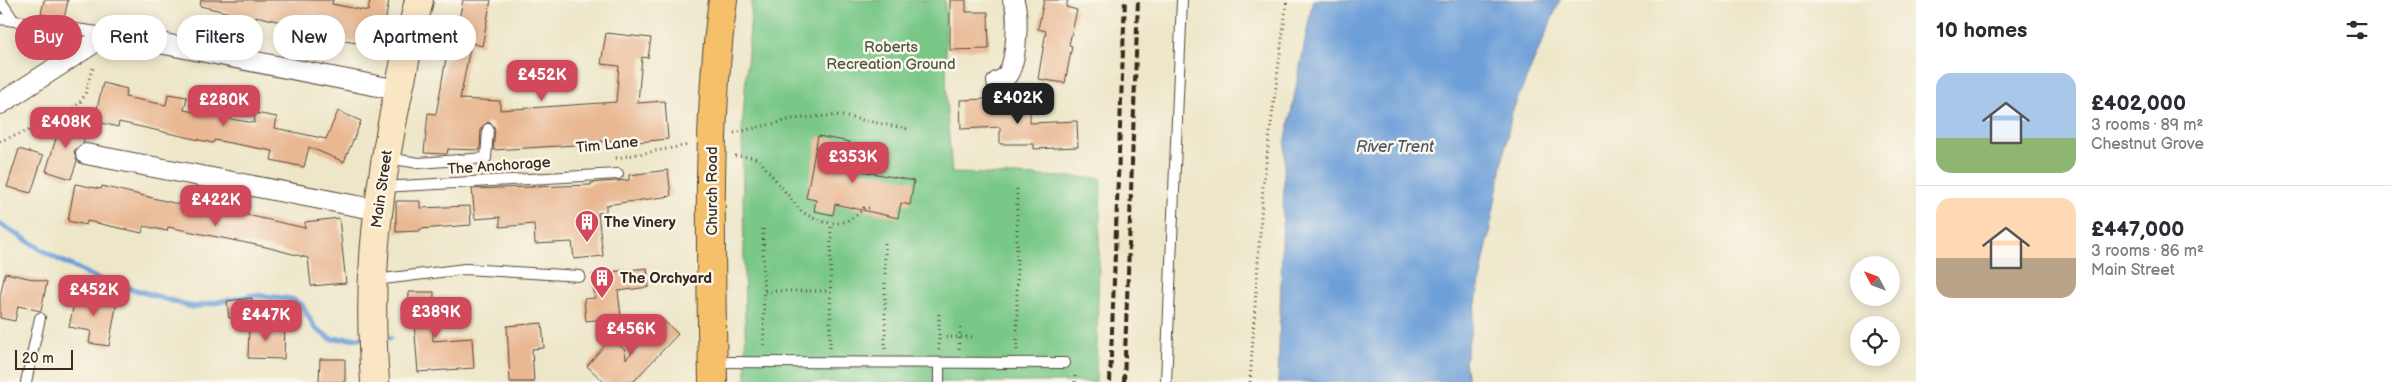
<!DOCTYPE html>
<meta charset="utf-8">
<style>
:root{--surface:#fff;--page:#f2f2f3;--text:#2b2b33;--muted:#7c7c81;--line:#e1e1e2;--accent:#d1495b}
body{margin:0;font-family:"Balsamiq Sans",sans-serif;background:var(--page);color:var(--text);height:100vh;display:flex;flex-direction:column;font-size:19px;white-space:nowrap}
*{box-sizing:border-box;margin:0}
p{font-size:16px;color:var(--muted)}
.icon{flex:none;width:28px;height:28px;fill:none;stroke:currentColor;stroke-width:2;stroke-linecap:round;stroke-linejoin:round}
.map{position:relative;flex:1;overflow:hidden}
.details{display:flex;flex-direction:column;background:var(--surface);width:475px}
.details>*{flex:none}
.banner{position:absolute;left:15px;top:15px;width:475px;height:45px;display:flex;gap:10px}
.needle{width:32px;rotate:311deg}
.buttons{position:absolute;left:1850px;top:256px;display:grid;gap:10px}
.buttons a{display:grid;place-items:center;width:50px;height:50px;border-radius:50%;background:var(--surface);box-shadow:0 2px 12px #0003;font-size:25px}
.scale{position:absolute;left:15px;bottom:12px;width:58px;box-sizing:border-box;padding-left:5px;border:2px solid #3b2a1e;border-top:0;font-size:14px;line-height:18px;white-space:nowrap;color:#3b2a1e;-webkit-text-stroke:4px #fbf7ec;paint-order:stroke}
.price{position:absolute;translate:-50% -42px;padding:0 11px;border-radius:10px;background:var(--accent);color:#fff;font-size:16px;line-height:32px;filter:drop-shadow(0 1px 2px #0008)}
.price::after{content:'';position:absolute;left:50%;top:30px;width:15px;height:11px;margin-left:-8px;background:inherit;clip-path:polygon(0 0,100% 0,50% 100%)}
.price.current{background:#222;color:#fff}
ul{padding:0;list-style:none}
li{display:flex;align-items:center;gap:15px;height:125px;padding:0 20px}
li+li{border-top:1px solid var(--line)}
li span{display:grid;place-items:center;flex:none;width:140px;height:100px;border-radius:15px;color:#555}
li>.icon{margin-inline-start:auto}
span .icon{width:60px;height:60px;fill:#fffc;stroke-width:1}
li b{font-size:21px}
h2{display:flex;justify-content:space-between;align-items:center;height:60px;padding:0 20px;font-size:21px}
.pill{padding:0 18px;border-radius:22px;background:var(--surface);box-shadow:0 2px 12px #0003;font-size:18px;line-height:45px}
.pill.current{background:var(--accent);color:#fff}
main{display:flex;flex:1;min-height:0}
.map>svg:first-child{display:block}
</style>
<main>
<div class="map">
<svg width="1916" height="382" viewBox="0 0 1916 382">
<rect width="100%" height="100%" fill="#fbf7ec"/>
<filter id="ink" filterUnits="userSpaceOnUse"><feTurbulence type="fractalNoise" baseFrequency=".02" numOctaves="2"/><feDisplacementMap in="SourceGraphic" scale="10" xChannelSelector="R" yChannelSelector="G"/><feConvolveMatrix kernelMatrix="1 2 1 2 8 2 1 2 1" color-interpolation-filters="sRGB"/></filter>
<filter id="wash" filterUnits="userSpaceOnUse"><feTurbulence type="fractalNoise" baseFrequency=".0096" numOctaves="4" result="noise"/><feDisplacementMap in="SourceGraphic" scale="20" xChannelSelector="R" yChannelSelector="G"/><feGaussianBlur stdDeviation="1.12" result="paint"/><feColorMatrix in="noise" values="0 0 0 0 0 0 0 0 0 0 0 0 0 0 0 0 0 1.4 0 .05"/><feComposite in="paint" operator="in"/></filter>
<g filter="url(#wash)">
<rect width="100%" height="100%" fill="#ede6c8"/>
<!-- green -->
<polygon fill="#79c888" stroke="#5a7953" points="752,0 945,0 947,115 952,173 1101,178 1096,382 746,382 742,130"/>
<!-- water -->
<polygon fill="#6d9fd8" stroke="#54647b" points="1313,0 1560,0 1512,112 1465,361 1468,382 1278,382 1285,144"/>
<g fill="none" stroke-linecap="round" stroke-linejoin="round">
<!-- stream -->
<g stroke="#6d9fd8" stroke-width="5.5">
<polyline points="0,224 54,257 98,279 193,307 255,295 292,299 302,305 315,328 331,339 364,338"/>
<polyline points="379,338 390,338"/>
</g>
</g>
<g id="blocks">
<!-- building -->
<g fill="#e9b893">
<polygon points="44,0 68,0 64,19 41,14"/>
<polygon points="201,0 333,0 332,4 368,11 370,0 389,0 381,47 297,33 298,26 256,16 256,19 200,6"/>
<polygon points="463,0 491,0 482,46 471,43 460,99 500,101 500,110 616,102 619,66 601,64 606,33 651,38 648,58 642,57 638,103 665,101 668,139 638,142 638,139 592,142 592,144 493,150 495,129 492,124 488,122 481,128 480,150 448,149 447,154 424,153 428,113 436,114 446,59 451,59"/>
<polygon points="950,0 966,0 966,12 988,12 989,49 950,50"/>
<polygon points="1044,0 1068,0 1066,7 1077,10 1069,45 1072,46 1065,83 1038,79 1046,31 1038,29"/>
<polygon points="103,83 127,89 125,97 166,105 168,94 187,97 184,110 236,120 254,123 255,113 277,117 275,128 326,139 338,111 361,121 344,162 309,147 304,167 271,160 273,151 214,140 213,143 119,122 118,127 94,121"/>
<polygon points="987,99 988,106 1030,107 1030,123 1077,121 1078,147 1034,149 1034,144 1000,144 1000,127 961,129 960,100"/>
<polygon points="62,119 88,127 83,143 74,151 77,161 71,179 46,171"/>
<polygon points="818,136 850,142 846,165 857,167 856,170 914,181 910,205 901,203 898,218 835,204 833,215 814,211 816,200 806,198"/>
<polygon points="19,149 43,156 31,193 7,187"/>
<polygon points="668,170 671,196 606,205 606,212 598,213 603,256 574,259 572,242 535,244 534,224 500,227 500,217 475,219 472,189 591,185 591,183 629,180 629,175"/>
<polygon points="75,184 101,189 102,186 178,204 179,203 228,214 229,211 305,228 305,222 339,218 346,283 311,286 308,258 266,247 168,227 167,231 144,226 142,233 87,221 86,225 68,221"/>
<polygon points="396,201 420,201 420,208 470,206 471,225 420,229 420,231 396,232"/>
<polygon points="647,268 649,287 618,291 621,317 586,321 584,299 595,298 592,274"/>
<polygon points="5,273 47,282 41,311 18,306 15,321 0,318 0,297"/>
<polygon points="409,292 434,292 433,341 472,338 474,368 418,372 414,323 408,323"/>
<polygon points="76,293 117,301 109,346 89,343 91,331 69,327"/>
<polygon points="252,298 254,314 229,318 227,301"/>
<polygon points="662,319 678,334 633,382 604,382 587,366 611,338 625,350 626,359"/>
<polygon points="542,323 544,348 532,349 534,382 510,382 507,326"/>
<polygon points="249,326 285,327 284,359 248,358"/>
<polygon points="320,359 345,359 345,382 319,382"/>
</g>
</g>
</g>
<g filter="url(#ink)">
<use href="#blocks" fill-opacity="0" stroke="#564638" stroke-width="1"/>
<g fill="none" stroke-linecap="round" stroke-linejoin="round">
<defs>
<g id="lane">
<polyline points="0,0 14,21"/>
<polyline points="0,19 106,33"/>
<polyline points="387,158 419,163 486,158 488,129"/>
<polyline points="382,187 618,174"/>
<polyline points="375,280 465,269 580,276"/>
<polyline points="714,362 1065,363"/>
<polyline points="939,363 939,382"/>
<polyline points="26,382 40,318"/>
<polyline points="1166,382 1182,0"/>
</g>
<g id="street">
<path d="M 997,82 C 1003,79 1006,78 1009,72 C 1016,59 1020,12 1013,0"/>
<polyline points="0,104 109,33 398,90"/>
<polyline points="86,154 378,210"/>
</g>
<path id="secondary" d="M 375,382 C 372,341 371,299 374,257 C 380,170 399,85 419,0"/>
<path id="primary" d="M 713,382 C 711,255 706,126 723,0"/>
</defs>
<!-- lane casing -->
<use href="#lane" stroke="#564638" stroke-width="12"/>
<!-- street casing -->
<use href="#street" stroke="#564638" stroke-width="22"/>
<!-- secondary casing -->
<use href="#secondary" stroke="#564638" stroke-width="30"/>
<!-- primary casing -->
<use href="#primary" stroke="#564638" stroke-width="30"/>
<!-- path -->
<g stroke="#564638" stroke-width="3" stroke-dasharray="1 4" stroke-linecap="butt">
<polyline points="734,133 793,119 837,115 908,129"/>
<path d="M 0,141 C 22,133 74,117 84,96 C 89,87 88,76 94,67"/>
<path d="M 735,156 L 752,157 L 759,160 L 801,211 C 823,226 846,229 864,208 L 872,208"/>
<polyline points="616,158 689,145"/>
<polyline points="763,229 764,349"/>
<polyline points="765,291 830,291"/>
<polyline points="946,337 972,337"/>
<polyline points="830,348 831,224"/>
<polyline points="885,349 885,240"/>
<polyline points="959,349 960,324"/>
<polyline points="939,350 939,313"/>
<polyline points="1017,350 1017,186"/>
<polyline points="1075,382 1075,373"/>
<polyline points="1250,382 1263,187 1287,0"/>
</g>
<!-- lane -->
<use href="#lane" stroke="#fff" stroke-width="10"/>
<!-- street -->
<use href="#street" stroke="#fff" stroke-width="20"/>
<!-- secondary -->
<use href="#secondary" stroke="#fbe6c4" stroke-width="28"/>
<!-- primary -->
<use href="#primary" stroke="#f6c06b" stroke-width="28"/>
<!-- rail -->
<g stroke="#3b2a1e" stroke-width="4" stroke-dasharray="8 4" stroke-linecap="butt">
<polyline points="1110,382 1125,0"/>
<polyline points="1124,382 1138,0"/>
</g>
</g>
</g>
<!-- icons -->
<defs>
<symbol id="building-pin" viewBox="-11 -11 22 30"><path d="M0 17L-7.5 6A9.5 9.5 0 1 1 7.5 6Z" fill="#d1495b" stroke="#fbf7ec"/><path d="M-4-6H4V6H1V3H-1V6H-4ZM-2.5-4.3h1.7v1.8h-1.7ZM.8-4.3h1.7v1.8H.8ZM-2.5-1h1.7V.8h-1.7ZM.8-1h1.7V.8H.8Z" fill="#fff"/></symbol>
</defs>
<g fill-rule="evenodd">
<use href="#building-pin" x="573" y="208" width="28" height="38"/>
<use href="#building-pin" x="588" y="264" width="28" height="38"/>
</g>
<g text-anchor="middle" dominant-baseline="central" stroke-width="5" stroke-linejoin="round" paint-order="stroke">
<!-- park labels -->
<g font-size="15" fill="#4e593e" stroke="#fbf7ec">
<text x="891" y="47">Roberts<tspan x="891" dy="17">Recreation Ground</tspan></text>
</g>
<!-- street labels -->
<g font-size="15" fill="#3b2a1e" stroke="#fbf7ec">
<text transform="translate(607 145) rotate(-6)">Tim Lane</text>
<text transform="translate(499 166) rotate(-4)">The Anchorage</text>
<text transform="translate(382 189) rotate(-82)">Main Street</text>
<text transform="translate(712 191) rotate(-90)">Church Road</text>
</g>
<!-- poi labels -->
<g font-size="15" font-weight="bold" fill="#3b2a1e" stroke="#fbf7ec" text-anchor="start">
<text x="604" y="222">The Vinery</text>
<text x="620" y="278">The Orchyard</text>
</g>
<!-- water labels -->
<g font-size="16" font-style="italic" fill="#4f5968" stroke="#fbf7ec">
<text x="1395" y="147">River Trent</text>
</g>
</g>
</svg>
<div class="buttons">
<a><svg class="needle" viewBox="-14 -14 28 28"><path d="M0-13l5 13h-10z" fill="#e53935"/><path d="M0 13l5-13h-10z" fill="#7c7c81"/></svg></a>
<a><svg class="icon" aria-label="locate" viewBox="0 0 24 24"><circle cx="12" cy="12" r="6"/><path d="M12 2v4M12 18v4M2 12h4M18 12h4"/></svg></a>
</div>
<div class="scale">20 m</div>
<b class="price" style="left:542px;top:102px">£452K</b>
<b class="price current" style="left:1018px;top:125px">£402K</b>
<b class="price" style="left:224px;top:127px">£280K</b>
<b class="price" style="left:66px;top:149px">£408K</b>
<b class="price" style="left:853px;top:184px">£353K</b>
<b class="price" style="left:216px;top:227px">£422K</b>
<b class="price" style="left:94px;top:317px">£452K</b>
<b class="price" style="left:436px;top:339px">£389K</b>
<b class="price" style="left:266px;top:342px">£447K</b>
<b class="price" style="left:631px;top:356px">£456K</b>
<div class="banner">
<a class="pill current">Buy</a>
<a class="pill">Rent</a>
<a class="pill">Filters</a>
<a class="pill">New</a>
<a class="pill">Apartment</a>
</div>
</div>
<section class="details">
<h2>10 homes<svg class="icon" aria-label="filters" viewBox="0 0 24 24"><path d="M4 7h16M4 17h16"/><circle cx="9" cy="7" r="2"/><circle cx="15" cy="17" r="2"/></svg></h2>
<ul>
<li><span style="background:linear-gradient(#a9c7e8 65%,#8fb573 0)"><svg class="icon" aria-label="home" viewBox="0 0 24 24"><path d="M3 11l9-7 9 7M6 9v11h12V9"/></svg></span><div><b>£402,000</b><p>3 rooms · 89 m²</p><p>Chestnut Grove</p></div></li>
<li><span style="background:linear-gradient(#ffd9b3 60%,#b9a48a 0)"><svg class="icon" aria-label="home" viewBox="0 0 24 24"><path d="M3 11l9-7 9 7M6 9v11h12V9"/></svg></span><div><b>£447,000</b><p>3 rooms · 86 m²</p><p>Main Street</p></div></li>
</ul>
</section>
</main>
